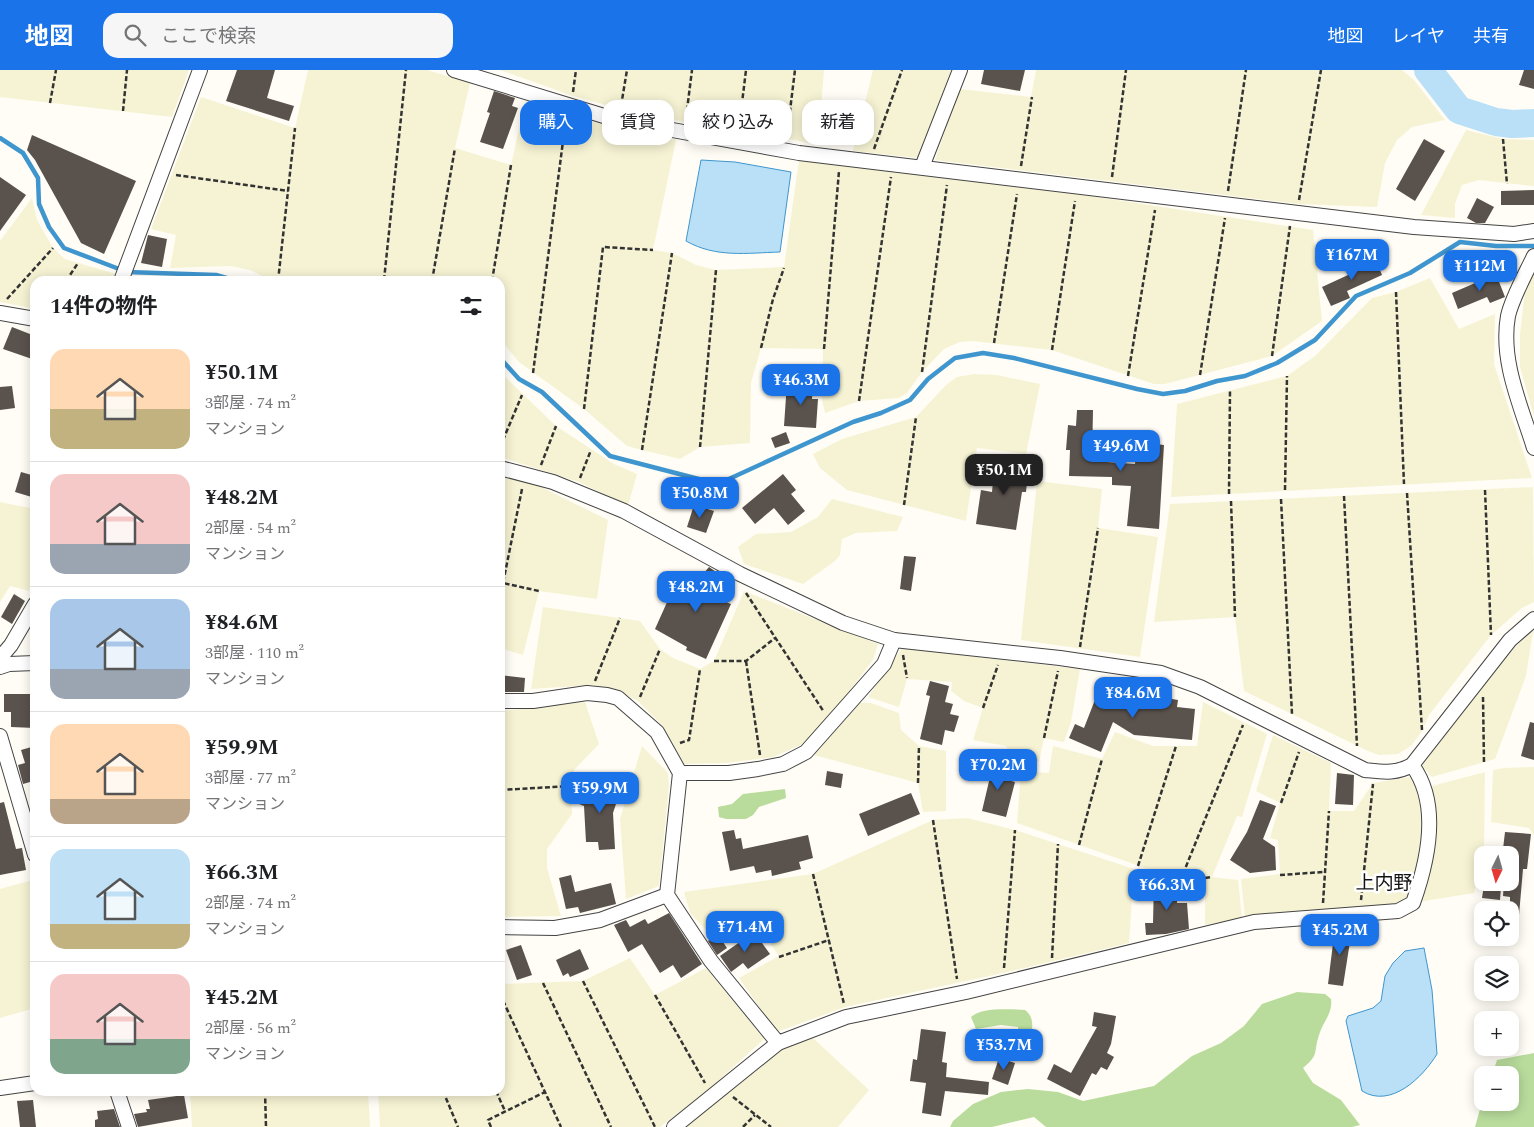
<!DOCTYPE html>
<html lang="ja">
<meta charset="utf-8">
<style>
:root{--surface:#fff;--page:#f6f6f6;--text:#202124;--muted:#757577;--line:#e0e0e0;--accent:#1a73e8}
body{margin:0;font-family:Spectral,"Noto Sans JP",serif;background:var(--page);color:var(--text);height:100vh;display:flex;flex-direction:column;font-size:19px;white-space:nowrap}
*{box-sizing:border-box;margin:0}
p{font-size:16px;color:var(--muted)}
.icon{flex:none;width:28px;height:28px;fill:none;stroke:currentColor;stroke-width:2;stroke-linecap:round;stroke-linejoin:round}
.map{position:relative;flex:1;overflow:hidden}
.sheet{position:absolute;left:30px;top:206px;width:475px;height:820px;display:flex;flex-direction:column;background:var(--surface);border-radius:15px;box-shadow:0 2px 12px #0003}
.sheet>*{flex:none}
.top-card{position:absolute;left:520px;top:30px;width:475px;height:45px;display:flex;gap:10px}
.needle{width:32px;rotate:185deg}
.buttons{position:absolute;left:1474px;top:776px;display:grid;gap:10px}
.buttons a{display:grid;place-items:center;width:45px;height:45px;border-radius:10px;background:var(--surface);box-shadow:0 2px 12px #0003;font-size:25px}
.price{position:absolute;translate:-50% -42px;padding:0 11px;border-radius:10px;background:var(--accent);color:#fff;font-size:16px;line-height:32px;filter:drop-shadow(0 1px 2px #0008)}
.price::after{content:'';position:absolute;left:50%;top:30px;width:15px;height:11px;margin-left:-8px;background:inherit;clip-path:polygon(0 0,100% 0,50% 100%)}
.price.selected{background:#222;color:#fff}
ul{padding:0;list-style:none}
li{display:flex;align-items:center;gap:15px;height:125px;padding:0 20px}
li+li{border-top:1px solid var(--line)}
li span{display:grid;place-items:center;flex:none;width:140px;height:100px;border-radius:15px;color:#555}
li>.icon{margin-inline-start:auto}
span .icon{width:60px;height:60px;fill:#fffc;stroke-width:1}
li b{font-size:21px}
h2{display:flex;justify-content:space-between;align-items:center;height:60px;padding:0 20px;font-size:21px}
.chip{padding:0 18px;border-radius:15px;background:var(--surface);box-shadow:0 2px 12px #0003;font-size:18px;line-height:45px}
.chip.selected{background:var(--accent);color:#fff}
header{display:flex;align-items:center;gap:30px;box-sizing:border-box;height:70px;padding:0 25px;background:var(--accent);color:#fff}
header strong{font-size:24px}
nav{display:flex;gap:28px;margin-inline-start:auto;font-size:18px}
.search{width:350px;height:45px;background:var(--page);display:flex;align-items:center;gap:12px;box-sizing:border-box;padding:0 18px;border-radius:15px;color:var(--muted);font-size:19px}
.map>svg:first-child{display:block}
</style>
<header>
<strong>地図</strong>
<div class="search"><svg class="icon" aria-label="search" viewBox="0 0 24 24"><circle cx="10" cy="10" r="6"/><path d="M15 15l6 6"/></svg>ここで検索</div>
<nav><a>地図</a><a>レイヤ</a><a>共有</a></nav>
</header>
<div class="map">
<svg width="1534" height="1057" viewBox="0 0 1534 1057">
<rect width="100%" height="100%" fill="#fffdf5"/>
<!-- farmland -->
<g fill="#f6f3d4">
<polygon points="0,0 189,0 172,47 0,27"/>
<polygon points="308,0 427,0 470,13 455,78 511,95 525,32 566,46 676,70 653,180 672,183 696,195 716,200 784,197 799,90 1071,123 1313,160 1322,251 1272,286 1165,314 1154,314 1052,280 973,271 960,272 944,279 922,302 907,323 899,328 859,331 825,343 822,330 823,279 761,278 751,313 750,373 700,377 680,389 642,380 627,376 584,339 519,292 500,269 500,211 273,211 250,200 231,196 170,198 176,165 151,159 201,27 295,58"/>
<polygon points="500,0 824,0 818,75 739,58 685,52 621,39 573,26"/>
<polygon points="873,0 955,0 918,88 853,81"/>
<polygon points="1036,0 1402,0 1414,10 1445,50 1412,57 1397,70 1385,93 1377,137 1298,134 935,90 959,19 1031,27"/>
<polygon points="1466,60 1503,69 1534,70 1534,116 1479,110 1462,115 1455,134 1455,148 1421,145"/>
<polygon points="32,128 37,150 53,178 65,189 116,204 114,211 35,211 35,239 0,232 0,171"/>
<polygon points="1534,198 1534,347 1520,297 1520,264 1525,221"/>
<polygon points="1430,208 1459,259 1495,244 1494,294 1532,408 1171,427 1177,334 1287,306 1315,286 1372,228 1396,222"/>
<polygon points="500,302 556,356 614,394 637,404 628,436 579,412 500,387"/>
<polygon points="974,304 997,305 1040,314 1026,384 977,378 966,451 847,420 820,398 813,384 842,369 916,347 946,315 957,307"/>
<polygon points="500,406 537,415 608,450 597,529 539,521 523,585 500,578"/>
<polygon points="1037,411 1102,419 1098,458 1158,467 1140,587 1021,570"/>
<polygon points="1533,417 1534,532 1522,538 1491,565 1429,645 1422,661 1411,676 1398,684 1379,685 1368,681 1244,621 1235,547 1154,552 1170,434"/>
<polygon points="832,429 903,447 897,461 856,463 842,469 840,485 835,491 803,514 744,494 738,477 756,464 791,462 818,447"/>
<polygon points="0,432 35,439 35,489 29,521 10,516 0,532"/>
<polygon points="744,521 878,574 873,590 844,628 805,673 773,687 726,693 684,694 662,655 638,631 616,620 593,615 531,619 543,537 640,551 660,579 673,588 700,599 714,591"/>
<polygon points="1533,561 1526,606 1495,689 1432,707 1420,694 1494,602 1518,574"/>
<polygon points="902,578 1080,599 1071,652 1064,672 1044,668 1039,692 1016,692 1006,676 973,670 983,638 964,631 951,621 952,612 907,609 899,637 868,627"/>
<polygon points="585,632 599,674 574,700 571,716 572,744 547,779 547,798 561,846 500,847 500,641"/>
<polygon points="1203,632 1267,664 1242,747 1237,746 1212,807 1238,810 1242,848 1205,855 1205,808 1145,798 1017,753 1021,701 1049,703 1053,676 1102,689 1115,662 1153,676 1197,676"/>
<polygon points="860,633 871,633 899,643 901,660 919,676 946,681 946,741 923,742 918,713 814,685"/>
<polygon points="1273,665 1331,693 1329,741 1354,741 1373,713 1410,707 1420,722 1423,744 1417,802 1407,827 1390,837 1245,848 1241,809 1280,804 1278,770 1270,768 1280,733 1256,721"/>
<polygon points="642,676 668,703 669,716 659,816 626,829 620,749"/>
<polygon points="1534,697 1534,766 1529,758 1491,752 1493,700 1504,698"/>
<polygon points="1485,702 1484,780 1474,823 1418,832 1435,739 1432,716"/>
<polygon points="967,748 1015,760 1134,799 1129,873 1003,903 845,937 777,962 739,908 779,886 747,841 706,860 690,843 684,822 813,804 933,750"/>
<polygon points="33,810 35,938 0,948 0,819"/>
<polygon points="630,888 655,925 706,898 764,969 708,1020 660,1057 380,1057 378,1021 500,1021 500,914 583,911"/>
<polygon points="813,968 869,1020 838,1057 685,1057 782,978"/>
<polygon points="190,1021 368,1021 370,1057 192,1057"/>
</g>
<!-- forest -->
<g fill="#b9dc9c">
<polygon points="785,719 786,728 759,737 753,745 746,749 726,749 719,747 718,737 732,734 743,724"/>
<path d="M 1297,922 L 1325,924 L 1331,929 C 1333,944 1323,951 1319,965 C 1313,983 1320,984 1303,998 L 1313,1013 L 1341,1030 L 1360,1055 L 1352,1057 L 1046,1057 L 1034,1047 L 992,1057 L 950,1057 L 953,1051 L 973,1034 L 1001,1022 L 1028,1019 L 1058,1022 L 1083,1031 L 1154,1016 L 1192,986 L 1221,973 L 1244,956 L 1262,934 Z"/>
<path d="M 1025,940 C 1035,947 1033,960 1029,971 L 1023,973 L 1018,965 L 1018,957 L 1001,955 L 976,959 L 971,947 C 981,937 1010,939 1025,940 Z"/>
<polygon points="1534,983 1534,1057 1475,1057 1482,1032 1510,1032 1510,1005 1492,1005 1497,990"/>
</g>
<!-- water -->
<g fill="#b9e0f7" stroke="#3f96cf">
<path d="M 701,90 L 735,92 L 791,102 L 780,182 C 747,183 716,188 686,171 Z"/>
<path d="M 1424,878 L 1432,920 L 1437,984 C 1423,1007 1391,1039 1362,1021 L 1346,951 L 1348,946 L 1373,938 L 1381,931 L 1385,906 L 1393,893 L 1405,881 Z"/>
</g>
<g fill="none" stroke-linecap="round" stroke-linejoin="round">
<!-- stream -->
<g stroke="#3f96cf" stroke-width="4.5">
<polyline points="0,68 23,83 38,108 39,134 49,157 64,178 127,202 216,205 237,211"/>
<polyline points="500,288 519,309 542,322 610,386 718,414 853,352 881,343 910,330 928,309 955,288 983,283 1014,288 1137,319 1163,324 1185,321 1217,311 1245,306 1277,293 1315,270 1356,226 1410,203 1460,172 1496,176 1534,176"/>
</g>
<!-- river -->
<polyline stroke="#b9e0f7" stroke-width="28" points="1428,0 1459,40 1496,52 1512,54 1534,53"/>
</g>
<!-- building -->
<g fill="#5a524d">
<polygon points="237,0 275,0 267,28 294,36 289,51 226,31"/>
<polygon points="984,0 1025,0 1020,21 981,14"/>
<polygon points="1524,0 1534,0 1534,19 1519,15"/>
<polygon points="494,21 515,28 512,36 518,38 503,79 480,72 490,43 487,42"/>
<polygon points="32,65 136,111 104,184 81,173 35,90 27,80"/>
<polygon points="1424,69 1445,81 1415,131 1396,119"/>
<polygon points="0,107 26,125 0,161"/>
<polygon points="1534,120 1534,135 1501,135 1501,121"/>
<polygon points="1477,128 1494,137 1485,153 1476,153 1467,148"/>
<polygon points="148,165 167,169 162,197 141,193"/>
<polygon points="1375,188 1382,205 1347,221 1350,228 1331,236 1322,217 1348,205 1346,201"/>
<polygon points="1496,204 1505,227 1490,233 1487,227 1458,239 1452,223"/>
<polygon points="12,257 35,266 35,290 3,279"/>
<polygon points="787,312 813,314 812,329 818,329 816,358 784,356"/>
<polygon points="12,316 15,338 0,340 0,317"/>
<polygon points="1077,340 1093,340 1092,391 1135,394 1136,381 1146,382 1147,373 1164,375 1159,459 1127,456 1131,416 1112,415 1112,407 1069,406 1070,380 1066,380 1068,355 1076,356"/>
<polygon points="786,362 790,373 775,378 771,368"/>
<polygon points="995,391 1029,394 1026,422 1022,422 1016,460 976,454 981,420 992,422"/>
<polygon points="21,402 35,406 35,428 15,422"/>
<polygon points="783,404 796,420 791,424 805,441 788,455 774,438 755,454 742,438"/>
<polygon points="694,435 714,441 706,463 687,457"/>
<polygon points="904,486 916,487 911,521 900,519"/>
<polygon points="709,497 730,512 716,528 731,534 706,589 686,580 687,577 655,559 677,510 692,517"/>
<polygon points="14,524 25,531 12,554 1,547"/>
<polygon points="500,605 525,608 524,622 500,622"/>
<polygon points="930,611 949,616 945,632 953,634 950,644 959,646 954,662 945,660 942,675 920,669 930,626 926,625"/>
<polygon points="1112,615 1126,620 1122,630 1165,634 1166,628 1178,630 1177,637 1195,639 1192,670 1134,665 1113,652 1101,682 1069,668 1075,654 1084,658 1100,617 1109,621"/>
<polygon points="4,624 35,624 35,658 11,657 11,642 4,642"/>
<polygon points="1530,652 1534,653 1534,690 1521,686"/>
<polygon points="35,676 35,716 32,716 30,712 23,714 18,695 25,693 21,680"/>
<polygon points="994,690 1007,693 1003,709 1015,712 1006,747 982,741"/>
<polygon points="827,701 843,704 841,718 825,715"/>
<polygon points="1337,703 1354,705 1353,735 1335,734"/>
<polygon points="587,710 620,722 613,743 615,779 599,780 598,772 586,772 584,736 579,734"/>
<polygon points="911,723 920,744 868,766 859,744"/>
<polygon points="1260,730 1276,736 1263,769 1275,777 1276,800 1250,803 1230,790 1247,762"/>
<polygon points="4,732 16,779 22,778 26,800 0,805 0,733"/>
<polygon points="734,760 736,769 741,768 743,779 808,765 813,788 799,792 801,799 772,806 771,800 756,803 754,796 730,801 722,762"/>
<polygon points="1505,762 1531,764 1527,799 1523,799 1519,845 1510,845 1510,827 1503,826 1504,812 1510,812 1510,785 1507,785 1508,779 1503,779"/>
<polygon points="571,805 575,822 611,813 616,834 580,843 578,837 566,839 559,808"/>
<polygon points="1154,811 1167,811 1166,816 1178,817 1177,833 1187,833 1189,859 1166,864 1146,865 1145,853 1153,853"/>
<polygon points="1484,815 1501,817 1500,830 1482,828"/>
<polygon points="669,843 702,894 681,908 673,895 660,903 642,874 628,882 614,855 626,850 630,857 645,849 648,854"/>
<polygon points="1335,857 1352,859 1343,916 1328,914"/>
<polygon points="754,862 770,884 748,899 743,893 731,902 720,886"/>
<polygon points="718,865 727,878 717,885 708,871"/>
<polygon points="521,875 532,905 517,910 506,880"/>
<polygon points="580,879 589,899 570,907 568,903 563,906 556,890"/>
<polygon points="1094,942 1116,946 1111,974 1107,983 1114,987 1107,1000 1101,997 1096,1005 1092,1003 1080,1026 1047,1009 1054,994 1071,1003 1097,957 1092,956"/>
<polygon points="921,959 946,962 942,992 947,993 946,1007 989,1012 988,1025 945,1021 941,1046 922,1043 926,1013 910,1011 913,989 917,990"/>
<polygon points="999,988 1015,993 1008,1015 992,1009"/>
<polygon points="184,1025 188,1048 138,1057 134,1044 147,1042 146,1039 150,1039 148,1030"/>
<polygon points="33,1030 36,1057 20,1057 17,1031"/>
<polygon points="114,1039 120,1057 95,1057 95,1050 98,1049 97,1041"/>
</g>
<g fill="none" stroke-linecap="round" stroke-linejoin="round">
<defs>
<g id="street">
<polyline points="454,0 617,50 799,83 1414,157 1514,164 1534,161"/>
<polyline points="922,97 960,0"/>
<path d="M 1534,186 C 1526,203 1512,228 1508,246 C 1500,291 1521,336 1534,378"/>
<polyline points="121,211 200,0"/>
<polyline points="0,243 35,249"/>
<path d="M 500,398 L 553,412 L 624,441 L 740,504 L 843,553 L 894,570 L 1060,588 L 1161,603 L 1200,617 L 1365,700 C 1384,702 1396,704 1412,695 L 1510,570 L 1534,549"/>
<polyline points="0,588 11,575 35,534"/>
<polyline points="0,597 9,594 35,593"/>
<path d="M 500,631 L 533,631 L 587,623 L 607,625 L 618,628 L 657,662 L 680,703 L 667,825 L 711,891 L 778,973 L 846,947 L 966,922 L 1254,852 L 1398,841 L 1413,833 C 1428,791 1441,734 1412,695"/>
<polyline points="0,666 35,785"/>
<polyline points="680,703 729,703 758,699 783,694 806,682 884,594 894,570"/>
<polyline points="500,857 555,858 600,850 667,825"/>
<polyline points="0,1018 35,1013"/>
<polyline points="117,1021 129,1057"/>
<polyline points="674,1057 778,973"/>
</g>
</defs>
<!-- street casing -->
<use href="#street" stroke="#444" stroke-width="16"/>
<!-- path -->
<g stroke="#333" stroke-width="2.5" stroke-dasharray="5 2.5" stroke-linecap="butt">
<polyline points="573,22 576,0"/>
<polyline points="50,33 56,0"/>
<polyline points="621,36 627,0"/>
<polyline points="123,41 127,0"/>
<polyline points="686,48 692,0"/>
<polyline points="739,58 746,0"/>
<polyline points="787,65 795,0"/>
<polyline points="1503,69 1507,114"/>
<polyline points="874,79 902,0"/>
<polyline points="1021,96 1032,27"/>
<polyline points="176,105 288,121"/>
<polyline points="1112,107 1126,0"/>
<polyline points="1228,121 1246,0"/>
<polyline points="1299,130 1321,0"/>
<polyline points="384,210 406,0"/>
<polyline points="66,211 78,193"/>
<polyline points="278,211 295,58"/>
<polyline points="432,211 455,78"/>
<polyline points="492,211 511,95"/>
<polyline points="1396,222 1404,414"/>
<polyline points="7,229 53,178"/>
<polyline points="994,273 1017,124"/>
<polyline points="761,278 773,229 784,198"/>
<polyline points="824,279 839,101"/>
<polyline points="1052,280 1075,131"/>
<polyline points="1272,286 1290,156"/>
<polyline points="922,302 947,115"/>
<polyline points="533,303 566,48"/>
<polyline points="1200,305 1225,148"/>
<polyline points="1128,306 1155,140"/>
<polyline points="859,331 891,107"/>
<polyline points="584,339 603,177 653,180"/>
<polyline points="500,377 522,325"/>
<polyline points="700,377 716,200"/>
<polyline points="642,380 672,183"/>
<polyline points="541,395 556,356"/>
<polyline points="580,408 591,380"/>
<polyline points="522,419 503,513 539,521"/>
<polyline points="1285,420 1287,306"/>
<polyline points="1485,420 1491,565"/>
<polyline points="1407,423 1422,660"/>
<polyline points="1229,424 1230,320"/>
<polyline points="1344,426 1357,676"/>
<polyline points="1281,429 1292,644"/>
<polyline points="1231,431 1235,547"/>
<polyline points="904,435 916,347"/>
<polyline points="746,523 824,642"/>
<polyline points="1080,577 1098,458"/>
<polyline points="903,585 907,608"/>
<polyline points="714,591 746,591 775,568"/>
<polyline points="746,591 760,685"/>
<polyline points="595,611 620,548"/>
<polyline points="640,627 660,579"/>
<polyline points="1483,627 1484,693"/>
<polyline points="983,638 998,595"/>
<polyline points="1044,668 1058,601"/>
<polyline points="680,673 689,670 700,599"/>
<polyline points="918,713 919,676"/>
<polyline points="500,720 571,716"/>
<polyline points="1281,733 1299,682"/>
<polyline points="933,750 957,909"/>
<polyline points="1079,775 1102,689"/>
<polyline points="1138,796 1176,676"/>
<polyline points="813,804 844,934"/>
<polyline points="1183,804 1243,655"/>
<polyline points="1280,805 1323,802"/>
<polyline points="1205,808 1212,807"/>
<polyline points="1361,830 1373,714"/>
<polyline points="1323,833 1329,741"/>
<polyline points="779,887 829,870"/>
<polyline points="1052,888 1058,774"/>
<polyline points="1004,898 1015,760"/>
<polyline points="583,911 655,1057"/>
<polyline points="543,913 611,1057"/>
<polyline points="500,924 561,1057"/>
<polyline points="655,925 705,1013"/>
<polyline points="265,1021 266,1057"/>
<polyline points="443,1021 458,1057"/>
<polyline points="496,1021 505,1041"/>
<polyline points="733,1027 771,1057"/>
<polyline points="491,1057 488,1050 545,1022"/>
<polyline points="743,1057 755,1045"/>
</g>
<!-- street -->
<use href="#street" stroke="#fff" stroke-width="14"/>
</g>
<g text-anchor="middle" dominant-baseline="central" stroke-width="5" stroke-linejoin="round" paint-order="stroke">
<!-- quarter labels -->
<g font-size="19" fill="#111" stroke="#fff">
<text x="1384" y="813">上内野</text>
</g>
</g>
</svg>
<div class="buttons">
<a><svg class="needle" viewBox="-14 -14 28 28"><path d="M0-13l5 13h-10z" fill="#e53935"/><path d="M0 13l5-13h-10z" fill="#757577"/></svg></a>
<a><svg class="icon" aria-label="locate" viewBox="0 0 24 24"><circle cx="12" cy="12" r="6"/><path d="M12 2v4M12 18v4M2 12h4M18 12h4"/></svg></a>
<a><svg class="icon" aria-label="layers" viewBox="0 0 24 24"><path d="M12 4l9 5-9 5-9-5zM3 14l9 5 9-5"/></svg></a>
<a>+</a>
<a>−</a>
</div>
<b class="price" style="left:1352px;top:211px">¥167M</b>
<b class="price" style="left:1480px;top:222px">¥112M</b>
<b class="price" style="left:801px;top:336px">¥46.3M</b>
<b class="price" style="left:1121px;top:402px">¥49.6M</b>
<b class="price selected" style="left:1004px;top:426px">¥50.1M</b>
<b class="price" style="left:700px;top:449px">¥50.8M</b>
<b class="price" style="left:696px;top:543px">¥48.2M</b>
<b class="price" style="left:1133px;top:649px">¥84.6M</b>
<b class="price" style="left:998px;top:721px">¥70.2M</b>
<b class="price" style="left:600px;top:744px">¥59.9M</b>
<b class="price" style="left:1167px;top:841px">¥66.3M</b>
<b class="price" style="left:745px;top:883px">¥71.4M</b>
<b class="price" style="left:1340px;top:886px">¥45.2M</b>
<b class="price" style="left:1004px;top:1001px">¥53.7M</b>
<div class="top-card">
<a class="chip selected">購入</a>
<a class="chip">賃貸</a>
<a class="chip">絞り込み</a>
<a class="chip">新着</a>
</div>
<section class="sheet">
<h2>14件の物件<svg class="icon" aria-label="filters" viewBox="0 0 24 24"><path d="M4 7h16M4 17h16"/><circle cx="9" cy="7" r="2"/><circle cx="15" cy="17" r="2"/></svg></h2>
<ul>
<li><span style="background:linear-gradient(#ffd9b3 60%,#c2b280 0)"><svg class="icon" aria-label="home" viewBox="0 0 24 24"><path d="M3 11l9-7 9 7M6 9v11h12V9"/></svg></span><div><b>¥50.1M</b><p>3部屋 · 74 m²</p><p>マンション</p></div></li>
<li><span style="background:linear-gradient(#f6c9c9 70%,#9aa5b1 0)"><svg class="icon" aria-label="home" viewBox="0 0 24 24"><path d="M3 11l9-7 9 7M6 9v11h12V9"/></svg></span><div><b>¥48.2M</b><p>2部屋 · 54 m²</p><p>マンション</p></div></li>
<li><span style="background:linear-gradient(#a9c7e8 70%,#9aa5b1 0)"><svg class="icon" aria-label="home" viewBox="0 0 24 24"><path d="M3 11l9-7 9 7M6 9v11h12V9"/></svg></span><div><b>¥84.6M</b><p>3部屋 · 110 m²</p><p>マンション</p></div></li>
<li><span style="background:linear-gradient(#ffd9b3 75%,#b9a48a 0)"><svg class="icon" aria-label="home" viewBox="0 0 24 24"><path d="M3 11l9-7 9 7M6 9v11h12V9"/></svg></span><div><b>¥59.9M</b><p>3部屋 · 77 m²</p><p>マンション</p></div></li>
<li><span style="background:linear-gradient(#bfe0f5 75%,#c2b280 0)"><svg class="icon" aria-label="home" viewBox="0 0 24 24"><path d="M3 11l9-7 9 7M6 9v11h12V9"/></svg></span><div><b>¥66.3M</b><p>2部屋 · 74 m²</p><p>マンション</p></div></li>
<li><span style="background:linear-gradient(#f6c9c9 65%,#7fa58c 0)"><svg class="icon" aria-label="home" viewBox="0 0 24 24"><path d="M3 11l9-7 9 7M6 9v11h12V9"/></svg></span><div><b>¥45.2M</b><p>2部屋 · 56 m²</p><p>マンション</p></div></li>
</ul>
</section>
</div>
